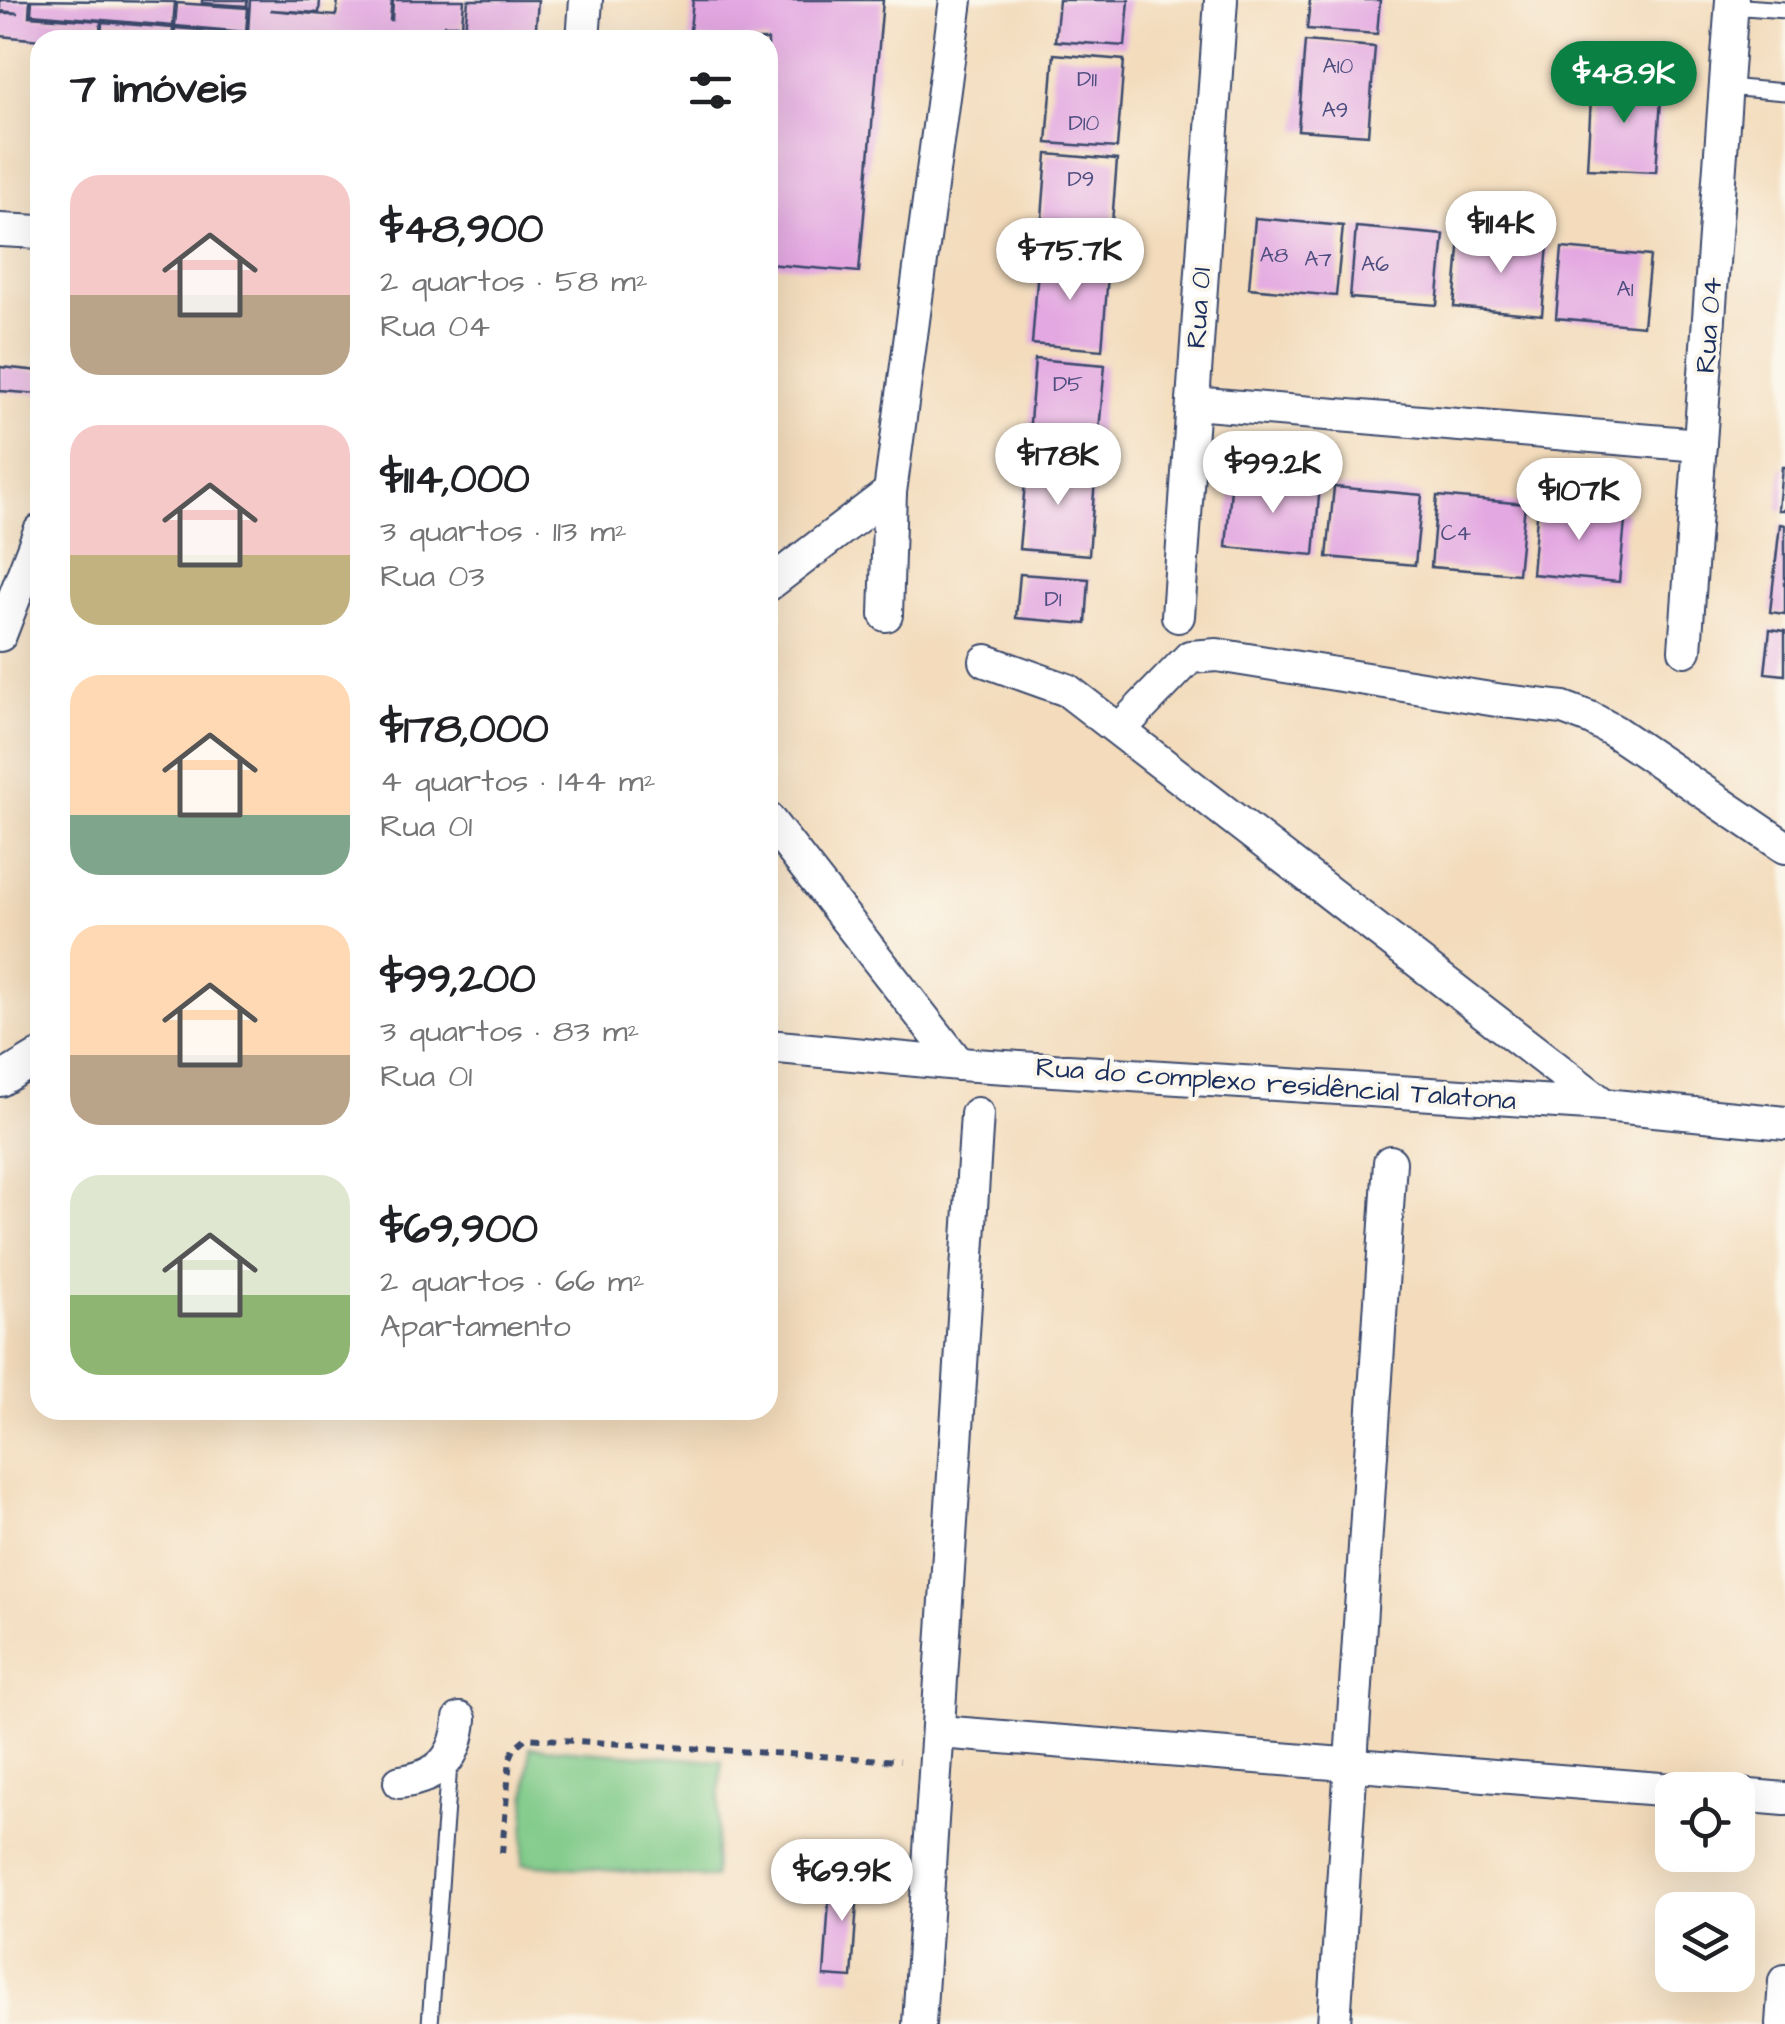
<!DOCTYPE html>
<html lang="pt">
<meta charset="utf-8">
<style>
:root{--surface:#fff;--page:#f2f2f2;--text:#202124;--muted:#757577;--accent:#0b8043}
body{margin:0;font-family:"Architects Daughter",sans-serif;background:var(--page);color:var(--text);height:100vh;display:flex;flex-direction:column;font-size:38px;white-space:nowrap}
*{box-sizing:border-box;margin:0}
p{font-size:32px;color:var(--muted)}
.icon{flex:none;width:55px;height:55px;fill:none;stroke:currentColor;stroke-width:2;stroke-linecap:round;stroke-linejoin:round}
.map{position:relative;flex:1;overflow:hidden}
.details{position:absolute;left:30px;top:30px;width:748px;height:1390px;display:flex;flex-direction:column;background:var(--surface);border-radius:30px;box-shadow:0 10px 40px #0002}
.details>*{flex:none}
.buttons{position:absolute;left:1655px;top:1772px;display:grid;gap:20px}
.buttons a{display:grid;place-items:center;width:100px;height:100px;border-radius:20px;background:var(--surface);box-shadow:0 10px 40px #0002;font-size:50px}
.price{position:absolute;translate:-50% -85px;padding:0 22px;border-radius:35px;background:#fff;color:#222;font-size:32px;line-height:65px;filter:drop-shadow(0 2px 5px #0008)}
.price::after{content:'';position:absolute;left:50%;top:60px;width:30px;height:22px;margin-left:-15px;background:inherit;clip-path:polygon(0 0,100% 0,50% 100%)}
.price.current{background:var(--accent);color:#fff}
ul{padding:0;list-style:none}
li{display:flex;align-items:center;gap:30px;height:250px;padding:0 40px}
li span{display:grid;place-items:center;flex:none;width:280px;height:200px;border-radius:30px;color:#555}
li>.icon{margin-inline-start:auto}
span .icon{width:120px;height:120px;fill:#fffc;stroke-width:1}
li b{font-size:42px}
h2{display:flex;justify-content:space-between;align-items:center;height:120px;padding:0 40px;font-size:42px}
.map>svg:first-child{display:block}
</style>
<div class="map">
<svg width="1785" height="2024" viewBox="0 0 1785 2024">
<rect width="100%" height="100%" fill="#fbf7ec"/>
<filter id="ink" filterUnits="userSpaceOnUse"><feTurbulence type="fractalNoise" baseFrequency=".01" numOctaves="2"/><feDisplacementMap in="SourceGraphic" scale="20" xChannelSelector="R" yChannelSelector="G"/><feConvolveMatrix kernelMatrix="1 2 1 2 8 2 1 2 1" color-interpolation-filters="sRGB"/></filter>
<filter id="wash" filterUnits="userSpaceOnUse"><feTurbulence type="fractalNoise" baseFrequency=".0048" numOctaves="4" result="noise"/><feDisplacementMap in="SourceGraphic" scale="40" xChannelSelector="R" yChannelSelector="G"/><feGaussianBlur stdDeviation="2.25" result="paint"/><feColorMatrix in="noise" values="0 0 0 0 0 0 0 0 0 0 0 0 0 0 0 0 0 1.4 0 .05"/><feComposite in="paint" operator="in"/></filter>
<g filter="url(#wash)">
<rect width="100%" height="100%" fill="#f3dbbb"/>
<!-- green -->
<polygon fill="#7ec987" stroke="#4c7c72" stroke-width="2.5" points="530,1747 722,1761 714,1878 522,1864"/>
<g id="blocks">
<!-- building -->
<g fill="#e3a7e1">
<polygon points="0,0 30,0 29,16 101,21 99,40 41,40 0,36 0,13 18,13 0,11"/>
<polygon points="32,0 175,2 173,26 31,14"/>
<polygon points="202,0 247,0 247,6 202,3"/>
<polygon points="250,0 320,0 319,13 270,10 336,16 338,0 392,0 390,20 392,20 393,0 464,0 462,25 443,25 462,26 461,40 318,40 318,38 248,32"/>
<polygon points="468,0 538,0 535,40 464,40"/>
<polygon points="693,0 883,0 859,272 768,264 768,40 689,40"/>
<polygon points="1059,0 1129,0 1125,46 1055,41"/>
<polygon points="1310,0 1380,0 1377,34 1307,29"/>
<polygon points="177,3 248,8 246,32 175,26"/>
<polygon points="102,22 173,28 172,40 101,40"/>
<polygon points="175,28 287,37 287,40 174,40"/>
<polygon points="1305,41 1375,47 1368,135 1298,130"/>
<polygon points="1054,54 1124,60 1117,148 1047,143"/>
<polygon points="1592,80 1662,84 1656,172 1587,169"/>
<polygon points="1047,154 1117,160 1110,248 1040,243"/>
<polygon points="1255,218 1343,226 1336,296 1249,288"/>
<polygon points="1356,227 1444,235 1437,305 1350,298"/>
<polygon points="1460,237 1548,245 1542,315 1454,307"/>
<polygon points="1562,248 1650,256 1643,326 1556,318"/>
<polygon points="1039,256 1109,262 1102,350 1032,344"/>
<polygon points="1035,359 1105,365 1097,453 1028,448"/>
<polygon points="0,367 40,371 40,394 0,391"/>
<polygon points="1027,461 1096,467 1089,555 1019,549"/>
<polygon points="1782,467 1785,467 1785,510 1778,510"/>
<polygon points="1232,476 1320,484 1314,555 1226,547"/>
<polygon points="1334,487 1422,495 1415,565 1327,557"/>
<polygon points="1437,496 1525,504 1518,574 1431,567"/>
<polygon points="1538,504 1626,512 1619,582 1532,574"/>
<polygon points="1780,524 1785,525 1785,614 1770,612"/>
<polygon points="1020,574 1089,579 1086,624 1016,618"/>
<polygon points="1770,629 1785,631 1785,675 1765,673"/>
<polygon points="831,1870 859,1872 852,1978 824,1976"/>
</g>
</g>
</g>
<g filter="url(#ink)">
<use href="#blocks" fill-opacity="0" stroke="#3b496c" stroke-width="2.5"/>
<g fill="none" stroke-linecap="round" stroke-linejoin="round">
<defs>
<g id="lane">
<polyline points="1731,6 1785,10"/>
<polyline points="1726,87 1785,92"/>
<polyline points="430,2024 449,1764"/>
</g>
<g id="street">
<polyline points="583,40 586,0"/>
<polyline points="0,230 40,232"/>
<polyline points="1193,403 1700,445"/>
<polyline points="768,585 890,492"/>
<polyline points="886,615 890,492 956,0"/>
<polyline points="1178,616 1221,0"/>
<polyline points="0,635 40,531"/>
<polyline points="1685,650 1732,0"/>
<polyline points="986,661 1067,690 1604,1105"/>
<polyline points="1120,729 1190,657 1217,655 1503,701 1563,708 1590,718 1614,731 1785,847"/>
<polyline points="768,819 959,1064"/>
<polyline points="768,1046 959,1064 1604,1105 1785,1123"/>
<polyline points="0,1080 40,1056"/>
<polyline points="939,1732 1673,1790"/>
<path d="M 400,1782 C 439,1777 457,1758 460,1719"/>
<polyline points="1738,1795 1785,1799"/>
<polyline points="919,2024 977,1114"/>
<polyline points="1334,2024 1390,1162"/>
<polyline points="1782,2024 1785,1981"/>
</g>
</defs>
<!-- lane casing -->
<use href="#lane" stroke="#3b496c" stroke-width="19"/>
<!-- street casing -->
<use href="#street" stroke="#3b496c" stroke-width="36"/>
<!-- path -->
<polyline stroke="#3b496c" stroke-width="6" stroke-dasharray="8 8" stroke-linecap="butt" points="502,1853 510,1758 515,1747 526,1738 900,1761"/>
<!-- lane -->
<use href="#lane" stroke="#fff" stroke-width="15"/>
<!-- street -->
<use href="#street" stroke="#fff" stroke-width="32"/>
</g>
</g>
<g text-anchor="middle" dominant-baseline="central" stroke-width="8" stroke-linejoin="round" paint-order="stroke">
<!-- number labels -->
<g font-size="22" fill="#4d4d7f">
<text x="1338" y="66">A10</text>
<text x="1087" y="79">D11</text>
<text x="1335" y="110">A9</text>
<text x="1084" y="123">D10</text>
<text x="1081" y="179">D9</text>
<text x="1274" y="255">A8</text>
<text x="1318" y="259">A7</text>
<text x="1375" y="264">A6</text>
<text x="1625" y="289">A1</text>
<text x="1068" y="384">D5</text>
<text x="1456" y="533">C4</text>
<text x="1053" y="599">D1</text>
</g>
<!-- street labels -->
<g font-size="28" fill="#1b2f5e" stroke="#fbf7ec">
<text transform="translate(1199 308) rotate(-86)">Rua 01</text>
<text transform="translate(1709 325) rotate(-86)">Rua 04</text>
<text transform="translate(1276 1084) rotate(4)">Rua do complexo residêncial Talatona</text>
</g>
</g>
</svg>
<div class="buttons">
<a><svg class="icon" aria-label="locate" viewBox="0 0 24 24"><circle cx="12" cy="12" r="6"/><path d="M12 2v4M12 18v4M2 12h4M18 12h4"/></svg></a>
<a><svg class="icon" aria-label="layers" viewBox="0 0 24 24"><path d="M12 4l9 5-9 5-9-5zM3 14l9 5 9-5"/></svg></a>
</div>
<b class="price current" style="left:1624px;top:126px">$48.9K</b>
<b class="price" style="left:1501px;top:276px">$114K</b>
<b class="price" style="left:1070px;top:303px">$75.7K</b>
<b class="price" style="left:1058px;top:508px">$178K</b>
<b class="price" style="left:1273px;top:516px">$99.2K</b>
<b class="price" style="left:1579px;top:543px">$107K</b>
<b class="price" style="left:842px;top:1924px">$69.9K</b>
<section class="details">
<h2>7 imóveis<svg class="icon" aria-label="filters" viewBox="0 0 24 24"><path d="M4 7h16M4 17h16"/><circle cx="9" cy="7" r="2"/><circle cx="15" cy="17" r="2"/></svg></h2>
<ul>
<li><span style="background:linear-gradient(#f6c9c9 60%,#b9a48a 0)"><svg class="icon" aria-label="home" viewBox="0 0 24 24"><path d="M3 11l9-7 9 7M6 9v11h12V9"/></svg></span><div><b>$48,900</b><p>2 quartos · 58 m²</p><p>Rua 04</p></div></li>
<li><span style="background:linear-gradient(#f6c9c9 65%,#c2b280 0)"><svg class="icon" aria-label="home" viewBox="0 0 24 24"><path d="M3 11l9-7 9 7M6 9v11h12V9"/></svg></span><div><b>$114,000</b><p>3 quartos · 113 m²</p><p>Rua 03</p></div></li>
<li><span style="background:linear-gradient(#ffd9b3 70%,#7fa58c 0)"><svg class="icon" aria-label="home" viewBox="0 0 24 24"><path d="M3 11l9-7 9 7M6 9v11h12V9"/></svg></span><div><b>$178,000</b><p>4 quartos · 144 m²</p><p>Rua 01</p></div></li>
<li><span style="background:linear-gradient(#ffd9b3 65%,#b9a48a 0)"><svg class="icon" aria-label="home" viewBox="0 0 24 24"><path d="M3 11l9-7 9 7M6 9v11h12V9"/></svg></span><div><b>$99,200</b><p>3 quartos · 83 m²</p><p>Rua 01</p></div></li>
<li><span style="background:linear-gradient(#dfe7d0 60%,#8fb573 0)"><svg class="icon" aria-label="home" viewBox="0 0 24 24"><path d="M3 11l9-7 9 7M6 9v11h12V9"/></svg></span><div><b>$69,900</b><p>2 quartos · 66 m²</p><p>Apartamento</p></div></li>
</ul>
</section>
</div>
